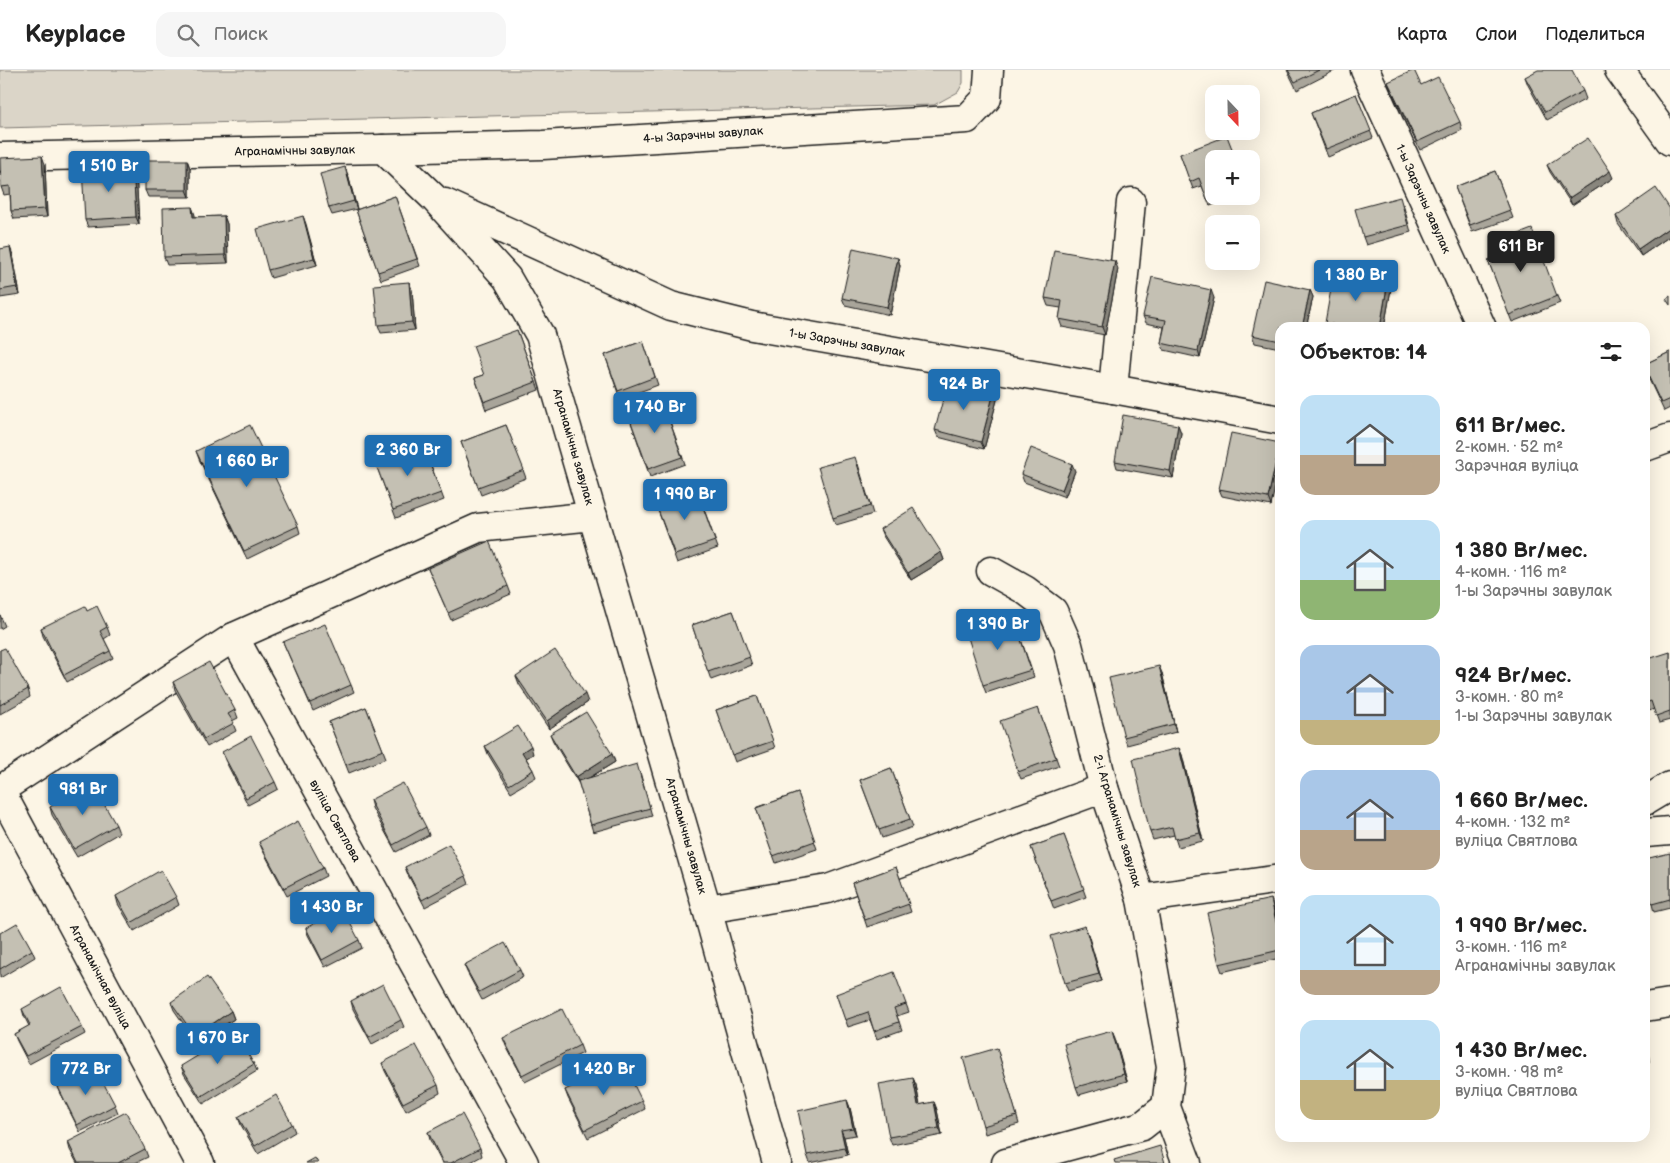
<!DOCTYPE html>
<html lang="ru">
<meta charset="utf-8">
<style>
:root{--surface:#fff;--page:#f6f6f6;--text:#222;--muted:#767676;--line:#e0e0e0;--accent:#1f6fb2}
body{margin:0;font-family:"Balsamiq Sans",sans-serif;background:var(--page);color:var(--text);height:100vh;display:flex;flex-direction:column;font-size:19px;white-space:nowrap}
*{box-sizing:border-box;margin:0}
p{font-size:16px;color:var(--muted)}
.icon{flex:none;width:28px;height:28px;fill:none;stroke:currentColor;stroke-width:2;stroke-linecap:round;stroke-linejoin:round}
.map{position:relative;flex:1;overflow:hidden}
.details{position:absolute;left:1275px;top:252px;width:375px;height:820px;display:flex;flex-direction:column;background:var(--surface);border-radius:15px;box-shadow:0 5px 20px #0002}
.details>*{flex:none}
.needle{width:32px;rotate:158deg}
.fabs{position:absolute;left:1205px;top:15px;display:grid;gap:10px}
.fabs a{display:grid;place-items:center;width:55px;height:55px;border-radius:10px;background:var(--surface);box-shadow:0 5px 20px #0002;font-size:25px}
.price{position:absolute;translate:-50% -42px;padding:0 11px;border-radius:5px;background:var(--accent);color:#fff;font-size:16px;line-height:32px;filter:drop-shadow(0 1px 2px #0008)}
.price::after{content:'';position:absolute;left:50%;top:30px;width:15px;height:11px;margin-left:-8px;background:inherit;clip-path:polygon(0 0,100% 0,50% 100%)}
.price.active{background:#222;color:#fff}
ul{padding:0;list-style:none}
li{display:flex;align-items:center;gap:15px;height:125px;padding:0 25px}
li span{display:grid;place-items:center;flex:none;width:140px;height:100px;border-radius:15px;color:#555}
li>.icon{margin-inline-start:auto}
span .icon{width:60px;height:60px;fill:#fffc;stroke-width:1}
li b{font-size:21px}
h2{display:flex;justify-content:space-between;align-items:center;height:60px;padding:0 25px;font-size:21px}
header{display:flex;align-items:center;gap:30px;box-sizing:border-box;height:70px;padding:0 25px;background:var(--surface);border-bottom:1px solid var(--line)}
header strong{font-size:24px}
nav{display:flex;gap:28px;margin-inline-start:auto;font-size:18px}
.search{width:350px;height:45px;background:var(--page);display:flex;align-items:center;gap:12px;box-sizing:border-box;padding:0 18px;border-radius:15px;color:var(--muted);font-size:19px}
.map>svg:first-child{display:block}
</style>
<header>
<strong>Keyplace</strong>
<div class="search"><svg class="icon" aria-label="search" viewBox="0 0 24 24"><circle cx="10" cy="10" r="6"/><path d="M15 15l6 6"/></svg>Поиск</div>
<nav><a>Карта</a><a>Слои</a><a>Поделиться</a></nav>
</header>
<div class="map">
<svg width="1670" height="1093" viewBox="0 0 1670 1093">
<rect width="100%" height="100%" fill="#fcf5e5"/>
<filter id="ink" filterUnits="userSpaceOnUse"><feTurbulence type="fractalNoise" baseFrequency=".02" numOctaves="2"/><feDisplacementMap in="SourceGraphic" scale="10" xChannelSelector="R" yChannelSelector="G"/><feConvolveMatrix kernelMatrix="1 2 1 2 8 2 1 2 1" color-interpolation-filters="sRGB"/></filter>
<g filter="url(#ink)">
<!-- green -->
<polygon fill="#dbd5c8" stroke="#7c7872" points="0,0 963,0 963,13 958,22 934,35 0,58"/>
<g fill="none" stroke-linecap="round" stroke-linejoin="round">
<defs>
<g id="minor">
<polyline points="1365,0 1482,258"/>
<polyline points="1619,0 1670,71"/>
<polyline points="383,79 543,75 967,49 987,28 989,0"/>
<polyline points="0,87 383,79 435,129 507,208 540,265 707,839 777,1093"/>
<polyline points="445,133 671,236 752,256 1113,319 1280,350"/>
<polyline points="1113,319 1131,132"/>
<polyline points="1645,377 1670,368"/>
<polyline points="991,501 1025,520 1053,541 1068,575 1104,718 1141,829 1171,996 1166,1037 1187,1093"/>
<polyline points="234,567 524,1093"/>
<polyline points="0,720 234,567 478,458 593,446"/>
<polyline points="0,720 200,1093"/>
<polyline points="1645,731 1670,716"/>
<polyline points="1645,763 1670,761"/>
<polyline points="1141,829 1280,809"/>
<polyline points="707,839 828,819 1104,718"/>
<polyline points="1645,937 1670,933"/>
<polyline points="1006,1093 1142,1056 1166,1037"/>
</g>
</defs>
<!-- minor casing -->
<use href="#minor" stroke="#1c1c1c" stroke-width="31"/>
<!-- minor -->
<use href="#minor" stroke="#fcf5e5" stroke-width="28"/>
</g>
<!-- wall -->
<g fill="#a9a59a" stroke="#1c1c1c">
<polygon points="1287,0 1336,0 1297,20"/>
<polygon points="1525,7 1583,21 1586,29 1547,50 1528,15"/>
<polygon points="1388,12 1421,15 1460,52 1462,60 1420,80 1391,20"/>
<polygon points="1356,24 1373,68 1328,87 1311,43"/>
<polygon points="1180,84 1214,126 1236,126 1210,136 1202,116 1193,119"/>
<polygon points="187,90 190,98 190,127 148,127 145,120"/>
<polygon points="45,94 47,147 14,149 11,141 10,124 4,125 1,117"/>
<polygon points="133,95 136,103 139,154 88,157 85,150"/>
<polygon points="1547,95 1613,108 1572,135 1550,102"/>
<polygon points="1495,101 1513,148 1472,162 1455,117"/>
<polygon points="348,105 357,139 332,145 329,138"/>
<polygon points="395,126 420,196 381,210 356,140"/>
<polygon points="1403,134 1411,162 1366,175 1363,167"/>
<polygon points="192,137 195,147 224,146 227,154 228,193 167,195 164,187"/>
<polygon points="1670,139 1670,166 1641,186 1618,154 1616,146"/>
<polygon points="303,146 317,195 271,208 268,200"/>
<polygon points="0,179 13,185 20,225 0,228"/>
<polygon points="898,188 900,196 890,245 845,235 842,228"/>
<polygon points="1488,190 1557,226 1560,233 1512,252"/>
<polygon points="1118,199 1105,265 1062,257 1059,249 1061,238 1048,236 1045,228"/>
<polygon points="1388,211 1391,219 1384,258 1327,258 1325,253"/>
<polygon points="409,212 412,220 415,260 381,263 378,255"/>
<polygon points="1310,220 1313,227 1306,258 1280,258 1280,278 1255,273 1252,265"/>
<polygon points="1214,228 1200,288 1164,280 1161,273 1164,257 1146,253 1143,246"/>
<polygon points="517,260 539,320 486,340 475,308 484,305"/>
<polygon points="643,271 658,315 620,329 605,285"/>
<polygon points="1670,282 1670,338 1664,341 1645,301 1645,294"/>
<polygon points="662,329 685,394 650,407 627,341"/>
<polygon points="997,330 984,379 938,367 935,360"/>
<polygon points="506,355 526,408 481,425 461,372"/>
<polygon points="1178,355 1181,363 1173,408 1117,398 1115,391"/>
<polygon points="1280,373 1271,436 1222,426 1219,419"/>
<polygon points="423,374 444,430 396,448 375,392"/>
<polygon points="196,381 298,456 300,463 247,489 199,389"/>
<polygon points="858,394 873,444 836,455 833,448"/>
<polygon points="1075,401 1065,427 1024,412 1021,404"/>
<polygon points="696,417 718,478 677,493 655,432"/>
<polygon points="880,459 941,482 944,490 911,510 883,466"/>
<polygon points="428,498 508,516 511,524 451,550"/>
<polygon points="87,541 107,557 110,565 104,569 110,581 113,588 67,612 43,566 41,558"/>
<polygon points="733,541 752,595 711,610 692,555"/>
<polygon points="0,545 5,556 0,559"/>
<polygon points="1013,546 1034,607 986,623 983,615"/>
<polygon points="283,572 351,615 354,622 313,641"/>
<polygon points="0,580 28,619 30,627 0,644"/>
<polygon points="1670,582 1670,650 1659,653 1654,639 1649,641 1645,630"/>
<polygon points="1162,603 1176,662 1127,675 1124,667"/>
<polygon points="516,606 588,632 549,659 519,614"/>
<polygon points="173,612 235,640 238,648 232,651 236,661 207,677 175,620"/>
<polygon points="757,626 775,678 735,692 716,640"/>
<polygon points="366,637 386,688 349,703 329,652"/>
<polygon points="1038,638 1059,696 1021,709 1018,702"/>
<polygon points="550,664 612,684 615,692 589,708 640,702 652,746 593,762 579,714 553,671"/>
<polygon points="485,676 533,684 526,688 533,700 536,707 511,722 488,684"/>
<polygon points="1179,678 1182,685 1203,771 1178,777 1174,765 1153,770 1150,762"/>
<polygon points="222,682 275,712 278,719 248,735 225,690"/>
<polygon points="891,698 913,757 882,768 860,710"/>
<polygon points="798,723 817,779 776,793 756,738"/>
<polygon points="370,730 426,757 429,765 396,782 372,738"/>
<polygon points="50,737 116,755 119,763 77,787 52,745"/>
<polygon points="1064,765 1086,827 1054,839 1031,777"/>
<polygon points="259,772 323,798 326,806 287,826 262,779"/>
<polygon points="1670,783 1670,838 1654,842 1652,834"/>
<polygon points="405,797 466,806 469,814 425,837 408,805"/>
<polygon points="896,797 911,842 867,857 852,813"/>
<polygon points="116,826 176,827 179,835 134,861 118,834"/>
<polygon points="1274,837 1280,865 1280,888 1222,902 1219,894"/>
<polygon points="1085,856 1102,911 1068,921 1065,913"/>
<polygon points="306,858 359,870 362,878 325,897 308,865"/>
<polygon points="0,863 32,880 35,887 0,908"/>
<polygon points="464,895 520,900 523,907 482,930 467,902"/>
<polygon points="836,924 906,934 909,942 897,946 902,960 877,969 870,950 848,957"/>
<polygon points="351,931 401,950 404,957 372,974 353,939"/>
<polygon points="171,932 231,941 234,949 197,973 174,940"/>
<polygon points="22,939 82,957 85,964 29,994 17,971 14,964 29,956 24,946"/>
<polygon points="1645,950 1646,953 1649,992 1645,992"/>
<polygon points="1112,961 1127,1011 1079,1025 1076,1017"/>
<polygon points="503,968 580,975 583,983 525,1012 506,976"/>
<polygon points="997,978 1019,1054 985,1064 983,1056"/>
<polygon points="382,993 438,1015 440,1023 406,1041 385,1001"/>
<polygon points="254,994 257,1001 203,1034 184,1004 181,996"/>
<polygon points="913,1008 916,1015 920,1035 934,1032 937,1040 942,1065 892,1075 889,1067"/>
<polygon points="58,1017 115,1035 118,1043 80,1062 61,1024"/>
<polygon points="565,1020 642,1031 645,1039 588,1068 568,1028"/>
<polygon points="847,1030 850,1038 856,1065 844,1067 848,1085 810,1093 807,1085"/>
<polygon points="238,1047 292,1054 295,1062 258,1084 241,1055"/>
<polygon points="428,1062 480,1078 482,1086 469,1093 442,1093 430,1070"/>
<polygon points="68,1072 145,1079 148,1087 135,1093 77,1093 70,1080"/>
</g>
<!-- shaded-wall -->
<g fill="#89867d" stroke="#1c1c1c">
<polygon points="42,86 45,94 47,147 45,139"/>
<polygon points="187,90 190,98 190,127 187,120"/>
<polygon points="133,95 136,103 139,154 136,147"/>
<polygon points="345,97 348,105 357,139 354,131"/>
<polygon points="1610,101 1613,108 1572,135 1569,128"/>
<polygon points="192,137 195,145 195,155 193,147"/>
<polygon points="224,146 227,154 228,193 225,185"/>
<polygon points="303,146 306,154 317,195 314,188"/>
<polygon points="1670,157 1670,166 1641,186 1638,179"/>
<polygon points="10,177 13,185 20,225 17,217"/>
<polygon points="898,188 900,196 890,245 887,237"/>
<polygon points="1115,191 1118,199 1105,265 1102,257"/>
<polygon points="1388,211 1391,219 1384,258 1380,258"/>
<polygon points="409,212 412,220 415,260 412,252"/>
<polygon points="1211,220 1214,228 1200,288 1198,281"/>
<polygon points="1310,220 1313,227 1306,258 1302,258"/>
<polygon points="994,322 997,330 984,379 981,372"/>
<polygon points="1178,355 1181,363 1173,408 1170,401"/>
<polygon points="1280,373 1280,393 1271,436 1268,428"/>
<polygon points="1072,394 1075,401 1065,427 1062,420"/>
<polygon points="941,482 944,490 911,510 908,503"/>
<polygon points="1159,596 1162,603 1176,662 1174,654"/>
<polygon points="585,624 588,632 549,659 547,651"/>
<polygon points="531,676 533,684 525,689 522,682"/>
<polygon points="1179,678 1182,685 1203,771 1200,763"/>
<polygon points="612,684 615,692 579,714 576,707"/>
<polygon points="1271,829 1274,837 1280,865 1280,870"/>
<polygon points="1085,856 1088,864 1102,911 1099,904"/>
<polygon points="231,941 234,949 197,973 195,966"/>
<polygon points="1645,950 1646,953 1649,992 1646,984"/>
<polygon points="1112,961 1115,968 1127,1011 1124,1004"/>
<polygon points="913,1008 916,1015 921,1043 918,1035"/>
<polygon points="847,1030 850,1038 856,1065 853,1058"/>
<polygon points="934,1032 937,1040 942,1065 939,1058"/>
<polygon points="841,1060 844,1067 848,1085 845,1078"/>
</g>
<!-- building -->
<g fill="#c4c0b3" stroke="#1c1c1c">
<polygon points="1288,0 1319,0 1295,12"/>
<polygon points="1414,0 1421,15 1438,7 1460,52 1417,72 1388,12"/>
<polygon points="1538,0 1572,0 1583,21 1545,42 1525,7"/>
<polygon points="1356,24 1371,61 1326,79 1311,43"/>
<polygon points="1227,66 1236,89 1214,89 1214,126 1207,129 1199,108 1190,112 1180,84"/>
<polygon points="1588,68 1610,101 1569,128 1547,95"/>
<polygon points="42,86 45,139 11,141 10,116 1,117 0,88"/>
<rect x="145" y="90" width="42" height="30"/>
<polygon points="133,95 136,147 85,150 82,98"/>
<polygon points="345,97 354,131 329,138 320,104"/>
<polygon points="1495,101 1510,140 1470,155 1455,117"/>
<polygon points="1656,118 1670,139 1670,157 1638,179 1616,146"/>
<polygon points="395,126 417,189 378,202 356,140"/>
<polygon points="1400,127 1408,155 1363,167 1355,139"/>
<polygon points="192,137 193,147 224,146 225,185 164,187 163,138"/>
<polygon points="303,146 314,188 268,200 257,159"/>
<polygon points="1532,159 1557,226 1509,245 1488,190 1498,187 1493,174"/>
<polygon points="10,177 17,217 0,220 0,179"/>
<polygon points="853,178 898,188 887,237 842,228"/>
<polygon points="1054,180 1115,191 1102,257 1059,249 1062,231 1045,228"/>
<polygon points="1334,202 1388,211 1380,258 1354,258 1325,253"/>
<polygon points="1152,207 1211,220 1198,281 1161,273 1166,250 1143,246"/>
<polygon points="1264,210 1310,220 1302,258 1280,258 1280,271 1252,265"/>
<polygon points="409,212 412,252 378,255 374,215"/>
<polygon points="1670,226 1670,235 1666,229"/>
<polygon points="517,260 536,312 484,332 475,308 484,305 473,276"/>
<polygon points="643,271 655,307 618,321 605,285"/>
<polygon points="1670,282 1670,329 1661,333 1645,299 1645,294"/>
<polygon points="948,310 994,322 981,372 935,360"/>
<polygon points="662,329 682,387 648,399 627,341"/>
<polygon points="1123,345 1178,355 1170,401 1115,391"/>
<polygon points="250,355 298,456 244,481 196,381"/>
<polygon points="506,355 524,400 478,417 461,372"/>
<polygon points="1231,363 1280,373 1268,428 1219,419"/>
<polygon points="423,374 441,423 393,440 375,392"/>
<polygon points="1031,378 1072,394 1062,420 1021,404"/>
<polygon points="855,387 870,436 833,448 818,397"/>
<polygon points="696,417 715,471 675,485 655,432"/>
<polygon points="913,438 941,482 908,503 880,459"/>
<polygon points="489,471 508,516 448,543 428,498"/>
<polygon points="85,536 87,541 97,536 107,557 100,561 110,581 64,605 41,558"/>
<polygon points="733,541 750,587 708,602 692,555"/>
<polygon points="1013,546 1031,600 983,615 966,561"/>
<polygon points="325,554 351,615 310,633 283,572"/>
<polygon points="5,578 28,619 0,635 0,580"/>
<polygon points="555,580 585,624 547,651 516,606"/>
<polygon points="1670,582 1670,641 1656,646 1651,631 1646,633 1645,630 1645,590"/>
<polygon points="209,592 235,640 228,644 234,653 204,669 173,612"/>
<polygon points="1159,596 1174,654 1124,667 1109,608"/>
<polygon points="757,626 773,671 732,685 716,640"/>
<polygon points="366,637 383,680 346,695 329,652"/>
<polygon points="1038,638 1056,688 1018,702 1000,651"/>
<polygon points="586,642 612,684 576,707 550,664"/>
<polygon points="518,656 531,676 522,682 533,700 509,715 485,676"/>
<polygon points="251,666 275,712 246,728 222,682"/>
<polygon points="1179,678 1200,763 1175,769 1172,757 1150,762 1133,689"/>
<polygon points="637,694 650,738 591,755 578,711"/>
<polygon points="891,698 910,749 879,760 860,710"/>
<polygon points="92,713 116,755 74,779 50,737"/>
<polygon points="403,713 426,757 393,775 370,730"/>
<polygon points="798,723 815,771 773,786 756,738"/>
<polygon points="298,751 323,798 284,818 259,772"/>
<polygon points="1064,765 1084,819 1051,831 1031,777"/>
<polygon points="449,774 466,806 422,830 405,797"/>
<polygon points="1670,783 1670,829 1652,834 1645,808 1645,789"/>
<polygon points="896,797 909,834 865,850 852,813"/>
<polygon points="161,800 176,827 131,853 116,826"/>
<polygon points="1271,829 1280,870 1280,880 1219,894 1207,843"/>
<polygon points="342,838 359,870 322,890 306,858"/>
<polygon points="17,853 32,880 0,899 0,863"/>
<polygon points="1085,856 1099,904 1065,913 1051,866"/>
<polygon points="505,873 520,900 479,922 464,895"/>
<polygon points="894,902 906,934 894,938 899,952 874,961 868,942 845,950 836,924"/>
<polygon points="207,907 231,941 195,966 171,932"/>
<polygon points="383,914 401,950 369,967 351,931"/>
<polygon points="61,917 82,957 26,986 14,964 30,955 22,939"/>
<polygon points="562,939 580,975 522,1005 503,968"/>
<polygon points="1112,961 1124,1004 1076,1017 1064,974"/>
<polygon points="235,963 254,994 200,1027 181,996"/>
<polygon points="1645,968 1646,984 1645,984"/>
<polygon points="416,975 438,1015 403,1033 382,993"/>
<polygon points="997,978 1017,1046 983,1056 963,988"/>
<polygon points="622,991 642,1031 585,1060 565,1020"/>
<polygon points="95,997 115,1035 77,1055 58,1017"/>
<polygon points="913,1008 918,1035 934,1032 939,1058 889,1067 879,1014"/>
<polygon points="276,1025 292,1054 255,1076 238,1047"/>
<polygon points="847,1030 853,1058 841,1060 845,1078 807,1085 798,1041"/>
<polygon points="126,1042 145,1079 118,1093 78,1093 68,1072"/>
<polygon points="462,1044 480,1078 451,1093 443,1093 428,1062"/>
<polygon points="1160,1076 1165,1093 1115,1093 1114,1090"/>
<polygon points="315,1088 318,1093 306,1093"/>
</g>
</g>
<g text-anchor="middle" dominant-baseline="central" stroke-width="4.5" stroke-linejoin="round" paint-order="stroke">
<!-- street labels -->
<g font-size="12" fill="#1c1c1c" stroke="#fcf5e5">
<text transform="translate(703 65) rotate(-4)">4-ы Зарэчны завулак</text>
<text transform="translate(295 81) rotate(-1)">Агранамічны завулак</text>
<text transform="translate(1423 129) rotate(66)">1-ы Зарэчны завулак</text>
<text transform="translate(847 273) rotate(10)">1-ы Зарэчны завулак</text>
<text transform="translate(573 377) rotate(74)">Агранамічны завулак</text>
<text transform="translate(335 751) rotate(61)">вуліца Святлова</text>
<text transform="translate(1117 751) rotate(73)">2-і Агранамічны завулак</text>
<text transform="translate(686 766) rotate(74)">Агранамічны завулак</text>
<text transform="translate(100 907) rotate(62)">Агранамічная вуліца</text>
</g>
</g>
</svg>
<div class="fabs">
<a><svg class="needle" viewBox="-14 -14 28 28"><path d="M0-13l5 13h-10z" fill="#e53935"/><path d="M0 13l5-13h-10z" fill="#767676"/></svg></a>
<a>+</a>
<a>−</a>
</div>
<b class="price" style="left:109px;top:123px">1 510 Br</b>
<b class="price active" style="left:1521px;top:203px">611 Br</b>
<b class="price" style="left:1356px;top:232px">1 380 Br</b>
<b class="price" style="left:964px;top:341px">924 Br</b>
<b class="price" style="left:655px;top:364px">1 740 Br</b>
<b class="price" style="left:408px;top:407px">2 360 Br</b>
<b class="price" style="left:247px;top:418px">1 660 Br</b>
<b class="price" style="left:685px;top:451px">1 990 Br</b>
<b class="price" style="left:998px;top:581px">1 390 Br</b>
<b class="price" style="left:83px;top:746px">981 Br</b>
<b class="price" style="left:332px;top:864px">1 430 Br</b>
<b class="price" style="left:218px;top:995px">1 670 Br</b>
<b class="price" style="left:86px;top:1026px">772 Br</b>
<b class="price" style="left:604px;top:1026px">1 420 Br</b>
<section class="details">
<h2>Объектов: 14<svg class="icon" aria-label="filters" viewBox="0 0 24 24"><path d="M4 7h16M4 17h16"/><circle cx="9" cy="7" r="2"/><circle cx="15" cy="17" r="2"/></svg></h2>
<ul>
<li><span style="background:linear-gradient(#bfe0f5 60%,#b9a48a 0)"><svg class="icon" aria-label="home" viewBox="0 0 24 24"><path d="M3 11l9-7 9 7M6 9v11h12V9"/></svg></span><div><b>611 Br/мес.</b><p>2-комн. · 52 m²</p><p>Зарэчная вуліца</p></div></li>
<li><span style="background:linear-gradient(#bfe0f5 60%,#8fb573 0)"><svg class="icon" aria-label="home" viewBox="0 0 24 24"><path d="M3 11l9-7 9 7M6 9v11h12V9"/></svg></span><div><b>1 380 Br/мес.</b><p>4-комн. · 116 m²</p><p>1-ы Зарэчны завулак</p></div></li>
<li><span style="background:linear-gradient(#a9c7e8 75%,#c2b280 0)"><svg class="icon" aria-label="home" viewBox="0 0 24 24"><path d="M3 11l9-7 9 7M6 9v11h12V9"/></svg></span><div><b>924 Br/мес.</b><p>3-комн. · 80 m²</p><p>1-ы Зарэчны завулак</p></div></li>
<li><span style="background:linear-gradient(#a9c7e8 60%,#b9a48a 0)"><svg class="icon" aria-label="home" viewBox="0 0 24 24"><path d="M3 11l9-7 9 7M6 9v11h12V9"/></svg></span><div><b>1 660 Br/мес.</b><p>4-комн. · 132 m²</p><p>вуліца Святлова</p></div></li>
<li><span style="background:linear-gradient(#bfe0f5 75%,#b9a48a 0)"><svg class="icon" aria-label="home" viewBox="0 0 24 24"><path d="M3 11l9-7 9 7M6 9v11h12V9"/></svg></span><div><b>1 990 Br/мес.</b><p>3-комн. · 116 m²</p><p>Агранамічны завулак</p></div></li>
<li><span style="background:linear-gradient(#bfe0f5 60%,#c2b280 0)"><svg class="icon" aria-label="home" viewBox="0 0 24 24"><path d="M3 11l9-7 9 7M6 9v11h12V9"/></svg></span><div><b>1 430 Br/мес.</b><p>3-комн. · 98 m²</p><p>вуліца Святлова</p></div></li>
</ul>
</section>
</div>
